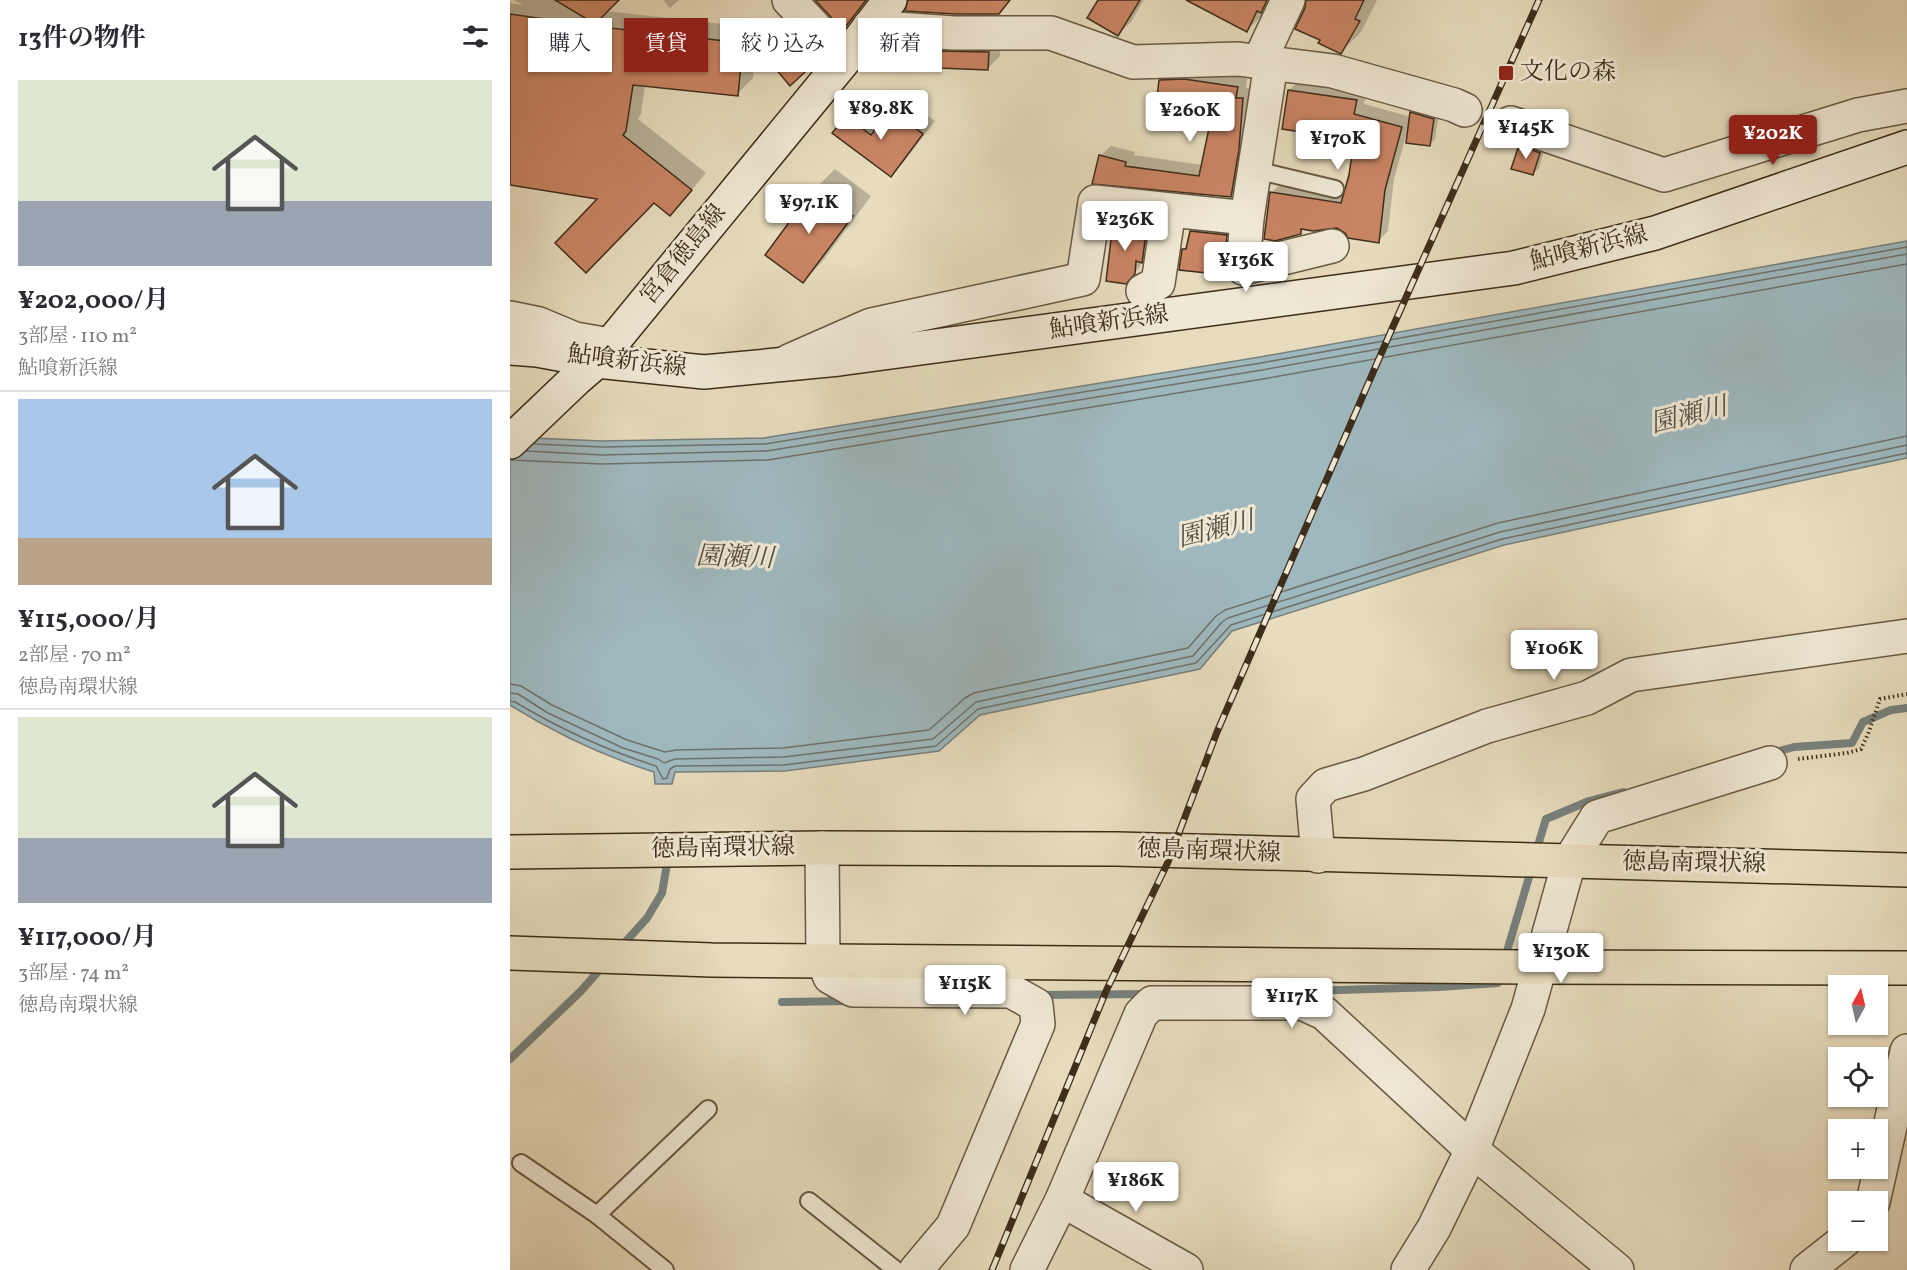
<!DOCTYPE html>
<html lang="ja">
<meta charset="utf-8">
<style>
:root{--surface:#fff;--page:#f7f7f7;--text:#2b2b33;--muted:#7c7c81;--line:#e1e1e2;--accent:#8f2418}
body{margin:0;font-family:Vollkorn,"Noto Serif JP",serif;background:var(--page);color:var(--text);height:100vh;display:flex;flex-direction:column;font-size:22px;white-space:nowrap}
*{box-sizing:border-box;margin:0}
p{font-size:20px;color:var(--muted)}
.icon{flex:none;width:33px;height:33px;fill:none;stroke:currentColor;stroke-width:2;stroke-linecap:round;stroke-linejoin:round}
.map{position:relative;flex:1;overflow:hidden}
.side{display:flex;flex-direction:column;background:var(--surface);width:510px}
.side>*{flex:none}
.guide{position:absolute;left:18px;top:18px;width:570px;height:54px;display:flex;gap:12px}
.needle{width:39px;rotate:8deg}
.fabs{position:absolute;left:1318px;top:975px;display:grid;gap:12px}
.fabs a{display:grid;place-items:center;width:60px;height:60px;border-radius:0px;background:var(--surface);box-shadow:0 2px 4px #0004;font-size:30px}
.price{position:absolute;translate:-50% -51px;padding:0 14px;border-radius:6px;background:#fff;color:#222;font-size:20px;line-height:39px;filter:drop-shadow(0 2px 3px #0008)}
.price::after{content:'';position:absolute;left:50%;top:36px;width:18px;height:14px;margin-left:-9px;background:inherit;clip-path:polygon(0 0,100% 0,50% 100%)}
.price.active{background:var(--accent);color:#fff}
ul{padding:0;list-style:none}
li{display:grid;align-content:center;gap:12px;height:318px;padding:0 18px}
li+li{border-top:2px solid var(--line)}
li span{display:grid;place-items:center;height:186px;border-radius:0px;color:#555}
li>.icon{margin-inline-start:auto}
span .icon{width:108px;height:108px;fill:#fffc;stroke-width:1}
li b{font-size:26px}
h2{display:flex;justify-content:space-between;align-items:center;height:72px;padding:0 18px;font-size:26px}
.pill{padding:0 21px;border-radius:0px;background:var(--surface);box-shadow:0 2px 4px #0004;font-size:21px;line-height:54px}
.pill.active{background:var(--accent);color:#fff}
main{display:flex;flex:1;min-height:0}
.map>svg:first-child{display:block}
</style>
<main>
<section class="side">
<h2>13件の物件<svg class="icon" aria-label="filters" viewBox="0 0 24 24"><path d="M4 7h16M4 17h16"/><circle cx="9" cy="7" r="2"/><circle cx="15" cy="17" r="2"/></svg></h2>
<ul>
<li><span style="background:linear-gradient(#dfe7d0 65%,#9aa5b1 0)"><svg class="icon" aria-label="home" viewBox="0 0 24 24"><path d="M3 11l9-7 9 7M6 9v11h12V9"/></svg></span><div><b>¥202,000/月</b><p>3部屋 · 110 m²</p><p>鮎喰新浜線</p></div></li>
<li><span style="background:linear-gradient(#a9c7e8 75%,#b9a48a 0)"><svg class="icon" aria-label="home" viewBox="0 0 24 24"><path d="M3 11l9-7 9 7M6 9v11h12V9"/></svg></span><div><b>¥115,000/月</b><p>2部屋 · 70 m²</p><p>徳島南環状線</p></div></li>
<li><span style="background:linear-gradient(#dfe7d0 65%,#9aa5b1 0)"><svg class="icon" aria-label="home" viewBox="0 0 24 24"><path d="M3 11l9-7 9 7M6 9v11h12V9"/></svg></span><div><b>¥117,000/月</b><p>3部屋 · 74 m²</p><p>徳島南環状線</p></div></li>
</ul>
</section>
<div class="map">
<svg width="1397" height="1270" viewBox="0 0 1397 1270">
<rect width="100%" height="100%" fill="#e7dcbd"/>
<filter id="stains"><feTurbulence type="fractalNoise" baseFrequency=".00333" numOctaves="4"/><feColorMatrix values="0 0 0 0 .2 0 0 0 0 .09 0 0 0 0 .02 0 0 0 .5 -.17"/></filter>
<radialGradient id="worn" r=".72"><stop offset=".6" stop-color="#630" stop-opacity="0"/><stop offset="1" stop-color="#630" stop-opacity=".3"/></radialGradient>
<!-- water -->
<path fill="#9eb8be" stroke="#77807c" stroke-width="1.5" d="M 1397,241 L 1397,458 L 994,545 L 722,631 L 690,669 L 470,715 L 429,751 L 275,771 L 165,772 L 162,784 L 145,784 L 144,772 C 93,756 45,733 0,705 L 0,437 L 92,441 L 254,438 L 750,357 Z"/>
<!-- shadow -->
<g fill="#0003">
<polygon points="4,0 107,0 96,11 248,28 247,42 258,31 298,21 321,46 280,83 247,44 243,78 227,94 135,85 131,114 128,119 196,173 175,198 144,201 90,198 0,184 0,3 13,5"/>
<polygon points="153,0 169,0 160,8"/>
<polygon points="314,0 358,0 333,28"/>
<polygon points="590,0 634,0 621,22 608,34"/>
<polygon points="695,0 762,0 757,11 737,30"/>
<polygon points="798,0 867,0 851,32 831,52 812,40 796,8"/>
<polygon points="443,39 491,40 490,56 477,69 430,51"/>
<polygon points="685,69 737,77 736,88 743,88 731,185 721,196 584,183 590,156 601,146 625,152 624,155 692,165 703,113 651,81 661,70"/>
<polygon points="789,81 856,91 854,104 901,117 902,113 907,107 929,113 925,139 919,145 897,132 884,179 878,231 868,241 828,227 794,228 790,233 761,193 771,183 836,193 840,176 845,139 779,90"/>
<polygon points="394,98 425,121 393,163 381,175 324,133 350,104 373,121"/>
<polygon points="1016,140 1035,147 1029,168 1023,174 1010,146"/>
<polygon points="325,169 361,196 312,262 293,281 306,188"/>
<polygon points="611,217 642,221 638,255 631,262 630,267 616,282 605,223"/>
<polygon points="691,222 726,225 725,264 715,274 671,269 674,249 679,244 681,232"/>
</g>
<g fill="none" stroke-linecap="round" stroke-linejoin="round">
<!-- shore -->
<g stroke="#6e726c" stroke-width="1.5">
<polyline points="24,444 92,447 255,444 751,363 1397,247"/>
<polyline points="16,451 92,455 257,451 752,370 1397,254"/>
<polyline points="0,460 92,464 258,460 753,379 1397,264"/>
<polyline points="0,684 11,686 42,705 117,740 155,752 166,750 273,748 419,730 455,698 464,693 678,648 706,616 715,610 988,523 1397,436"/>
<polyline points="0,693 8,694 38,713 113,748 148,759 154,763 165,759 274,757 423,739 466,702 683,656 712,622 718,618 990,532 1397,445"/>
<path d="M 0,701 L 5,702 C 50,729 96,750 146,766 L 153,779 L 157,778 L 160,769 L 165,766 L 274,765 L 426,746 L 468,709 L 686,663 L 721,625 L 992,539 L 1397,453"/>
</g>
<!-- stream -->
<g stroke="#77807c" stroke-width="8">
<polyline points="1262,753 1284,747 1342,743 1353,722 1381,710 1397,708"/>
<polyline points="1026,852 1036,819 1079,801 1113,792"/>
<polyline points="110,948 137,918 152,893 158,858"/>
<polyline points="995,958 1022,867"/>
<polyline points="794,991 929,987 988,983 989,979"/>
<polyline points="527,995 638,994"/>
<polyline points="272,1002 341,1001"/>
<polyline points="0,1059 71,991 93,966"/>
</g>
</g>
<!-- building -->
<g fill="#c98464" stroke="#3d2d19" stroke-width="1.5">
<polygon points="45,0 109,0 85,24"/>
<polygon points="305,0 356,0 333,30"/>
<polygon points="398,0 500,0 489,14 445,14 395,11"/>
<polygon points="588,0 630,0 608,36 577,18"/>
<polygon points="676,0 757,0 751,13 747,11 737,32"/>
<polygon points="796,0 854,0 845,19 850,21 831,54 808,43 810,40 785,29 795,8"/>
<polygon points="0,14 82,26 233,43 228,96 123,85 116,131 113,135 182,190 160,216 144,203 76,273 45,243 87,199 0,185"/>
<polygon points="285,33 309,59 280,86 244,43"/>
<polygon points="428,51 479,52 478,70 428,68"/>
<polygon points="674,79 728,87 726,98 733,98 729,149 721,197 582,184 589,155 616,162 615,166 689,176 702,114 646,106 649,80"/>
<polygon points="778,90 847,100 844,114 892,127 875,190 869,243 838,238 835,233 827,228 803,231 791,229 791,234 765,241 754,239 760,192 831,203 839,175 844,140 772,129"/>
<polygon points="380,109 413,134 381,177 322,133 336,116 361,135"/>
<polygon points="900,112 924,119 920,146 896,143"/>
<polygon points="1009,145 1030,153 1023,175 1001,169"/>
<polygon points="305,187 343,216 293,283 255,255"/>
<polygon points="603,223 637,226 632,263 626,261 625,274 616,284 596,281"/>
<polygon points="680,231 717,235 714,267 716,275 669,270 672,249 676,249"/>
</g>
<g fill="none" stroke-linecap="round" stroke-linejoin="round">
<defs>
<g id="lane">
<polyline points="745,170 825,189"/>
<polyline points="11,1163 87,1215"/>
<polyline points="299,1201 386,1270"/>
<polyline points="155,1270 87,1215 198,1109"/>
</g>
<g id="street">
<polyline points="279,0 335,59"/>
<polyline points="359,27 444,33 541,33 623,62 728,59 823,71 944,105 955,110"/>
<polyline points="749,62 778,0"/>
<polyline points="1001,123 1154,175 1348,115 1397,106"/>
<polyline points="737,218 733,268 822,246"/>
<polyline points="633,291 648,283 659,210"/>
<polyline points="0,318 29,324 65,339 100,345"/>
<polyline points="279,361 361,325 573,279 585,202 737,218 761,64"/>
<polyline points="312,848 313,960 320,977 343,990 501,991 526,1005 528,1024 443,1226 406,1270"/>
<polyline points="808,856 803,799 816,785 854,774 977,726 1077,698 1121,675 1397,636"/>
<polyline points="552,1200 676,1270"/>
<polyline points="1363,1202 1397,1051"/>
<polyline points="517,1270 552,1200 631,1014 642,1003 792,1003 814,1013 962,1150 1107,1270"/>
<polyline points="898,1270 924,1228 962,1150 1018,1009 1059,862 1087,817 1260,763"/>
<polyline points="1297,1270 1335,1240"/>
</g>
<g id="secondary">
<polyline points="0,348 27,350 87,361 194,372 329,359 1004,268 1145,233 1397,147"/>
<polyline points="0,442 66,379 87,361 335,59 380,0"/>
</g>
<g id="highway">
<polyline points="0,852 312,848 607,849 1397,870"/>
<polyline points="0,953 202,960 1029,967 1397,968"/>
</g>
</defs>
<!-- lane casing -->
<use href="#lane" stroke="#685942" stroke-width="20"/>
<!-- street casing -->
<use href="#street" stroke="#685942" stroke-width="36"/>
<!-- secondary casing -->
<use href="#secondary" stroke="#3d2d19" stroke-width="36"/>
<!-- highway casing -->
<use href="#highway" stroke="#3d2d19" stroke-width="36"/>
<!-- path -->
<polyline stroke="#3d2d19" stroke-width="4" stroke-dasharray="1.5 3" stroke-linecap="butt" points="1288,759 1337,753 1351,749 1358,734 1370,699 1397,694"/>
<!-- lane -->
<use href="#lane" stroke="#efe8d4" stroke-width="16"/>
<!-- street -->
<use href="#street" stroke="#efe8d4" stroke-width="33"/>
<!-- secondary -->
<use href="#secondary" stroke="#efe8d4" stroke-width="33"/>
<!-- highway -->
<use href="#highway" stroke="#e7dcbd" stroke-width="33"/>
<defs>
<polyline id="rail" points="482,1270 597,989 658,862 707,732 881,331 1029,0"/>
</defs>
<!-- rail casing -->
<use href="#rail" stroke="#3d2d19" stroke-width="7"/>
<!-- rail -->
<use href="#rail" stroke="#efe8d4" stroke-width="4.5" stroke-dasharray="14" stroke-linecap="butt"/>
</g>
<!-- markers -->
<rect fill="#8f2418" stroke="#efe8d4" stroke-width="2" x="988" y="65" width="16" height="16" rx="3"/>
<g text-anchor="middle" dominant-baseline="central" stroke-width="6" stroke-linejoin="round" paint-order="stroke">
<!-- poi labels -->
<g font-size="24" fill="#3d2d19" stroke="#efe8d4" text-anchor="start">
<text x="1010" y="73">文化の森</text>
</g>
<!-- street labels -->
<g font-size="24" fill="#3d2d19" stroke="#efe8d4">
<text transform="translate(1079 249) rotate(-14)">鮎喰新浜線</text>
<text transform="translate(174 255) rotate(-51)">宮倉徳島線</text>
<text transform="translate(599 323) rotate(-8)">鮎喰新浜線</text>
<text transform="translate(117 362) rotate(7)">鮎喰新浜線</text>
<text transform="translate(213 849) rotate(-1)">徳島南環状線</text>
<text transform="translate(699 852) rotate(2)">徳島南環状線</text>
<text transform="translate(1184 864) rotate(1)">徳島南環状線</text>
</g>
<!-- water labels -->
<g font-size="26" font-style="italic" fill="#555042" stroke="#efe8d4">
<text transform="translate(1179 416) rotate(-14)">園瀬川</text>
<text transform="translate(706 530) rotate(-14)">園瀬川</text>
<text transform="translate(225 558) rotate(2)">園瀬川</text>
</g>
</g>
<rect width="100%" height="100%" filter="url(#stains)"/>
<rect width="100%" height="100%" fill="url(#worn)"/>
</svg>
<div class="fabs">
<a><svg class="needle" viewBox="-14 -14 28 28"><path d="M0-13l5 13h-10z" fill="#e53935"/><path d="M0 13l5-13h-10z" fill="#7c7c81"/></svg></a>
<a><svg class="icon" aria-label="locate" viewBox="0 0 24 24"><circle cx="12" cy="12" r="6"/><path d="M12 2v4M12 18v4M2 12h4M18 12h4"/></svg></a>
<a>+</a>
<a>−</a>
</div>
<b class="price" style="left:371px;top:141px">¥89.8K</b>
<b class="price" style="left:680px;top:143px">¥260K</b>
<b class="price" style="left:1016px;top:160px">¥145K</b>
<b class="price active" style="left:1263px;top:166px">¥202K</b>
<b class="price" style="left:828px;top:171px">¥170K</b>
<b class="price" style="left:299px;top:235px">¥97.1K</b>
<b class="price" style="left:615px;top:252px">¥236K</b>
<b class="price" style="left:736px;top:293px">¥136K</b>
<b class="price" style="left:1044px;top:681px">¥106K</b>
<b class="price" style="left:1051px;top:984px">¥130K</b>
<b class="price" style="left:455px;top:1016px">¥115K</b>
<b class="price" style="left:782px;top:1029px">¥117K</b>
<b class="price" style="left:626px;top:1213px">¥186K</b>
<div class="guide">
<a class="pill">購入</a>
<a class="pill active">賃貸</a>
<a class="pill">絞り込み</a>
<a class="pill">新着</a>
</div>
</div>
</main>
